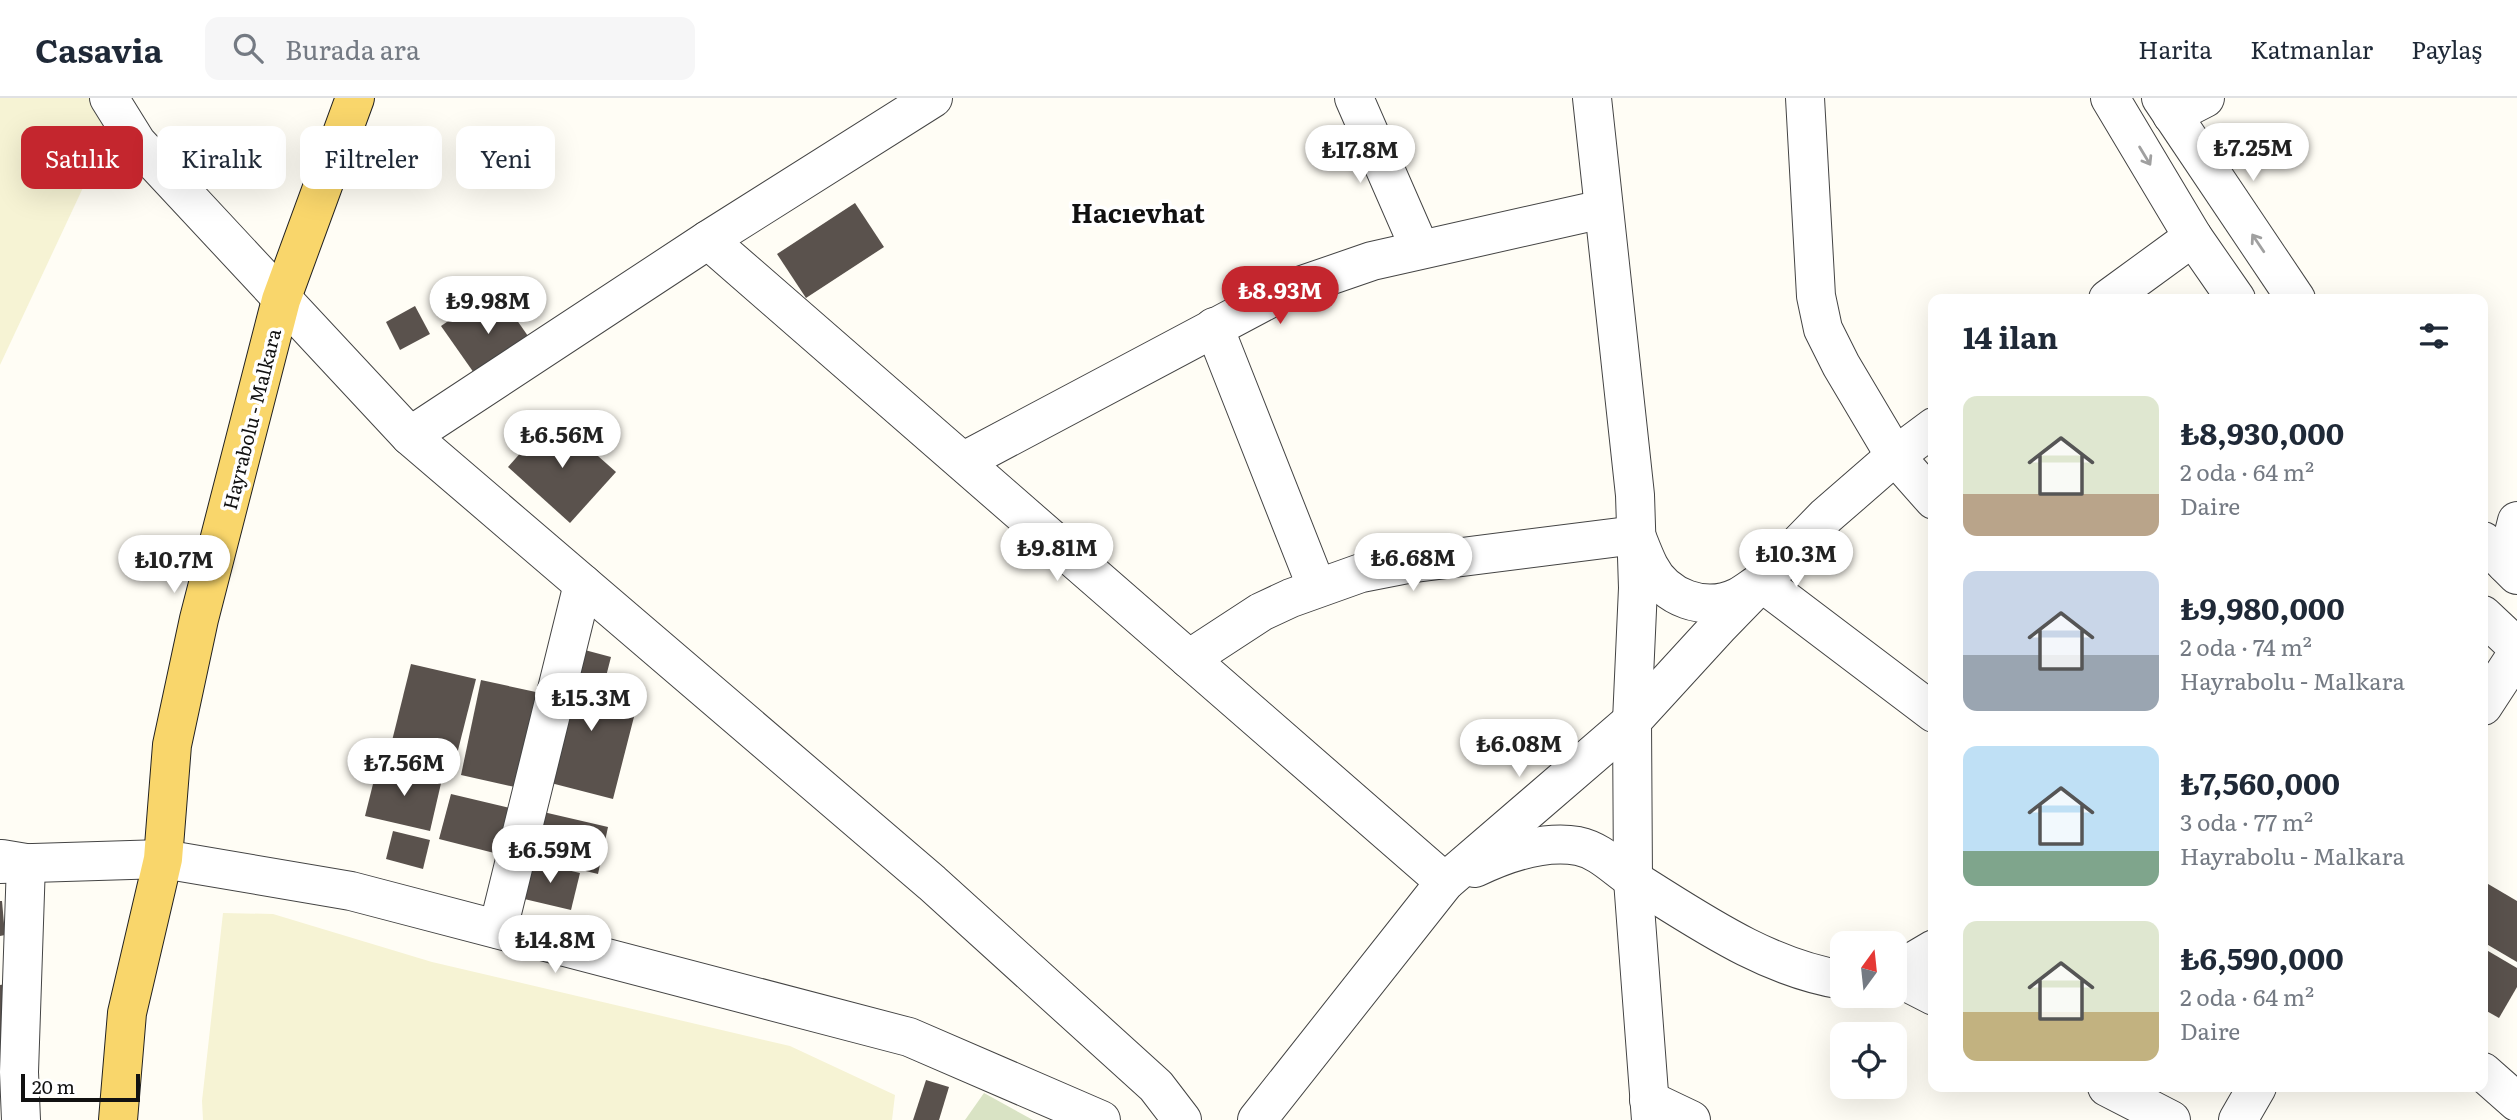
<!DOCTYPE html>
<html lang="tr">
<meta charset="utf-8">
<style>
:root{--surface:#fff;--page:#f6f6f7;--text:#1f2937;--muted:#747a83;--line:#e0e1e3;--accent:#c4262e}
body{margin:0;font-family:Literata,serif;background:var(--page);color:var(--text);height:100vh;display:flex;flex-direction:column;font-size:26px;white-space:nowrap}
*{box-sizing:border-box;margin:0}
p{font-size:23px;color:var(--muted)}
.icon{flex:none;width:38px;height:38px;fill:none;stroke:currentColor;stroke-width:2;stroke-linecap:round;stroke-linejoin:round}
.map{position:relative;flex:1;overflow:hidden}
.sheet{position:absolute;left:1928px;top:196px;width:560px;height:798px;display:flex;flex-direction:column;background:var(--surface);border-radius:14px;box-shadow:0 7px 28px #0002}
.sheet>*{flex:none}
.top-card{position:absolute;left:21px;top:28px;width:665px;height:63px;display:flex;gap:14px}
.needle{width:46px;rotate:15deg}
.tools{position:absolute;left:1830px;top:833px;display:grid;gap:14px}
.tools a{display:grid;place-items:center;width:77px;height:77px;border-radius:14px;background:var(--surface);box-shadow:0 7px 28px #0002;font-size:35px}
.scale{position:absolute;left:21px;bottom:18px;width:119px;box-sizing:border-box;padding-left:7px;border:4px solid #111;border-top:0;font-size:19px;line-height:24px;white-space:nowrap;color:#111;-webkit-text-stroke:5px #fff;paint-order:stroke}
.price{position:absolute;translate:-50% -60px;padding:0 16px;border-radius:24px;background:#fff;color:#222;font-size:23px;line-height:46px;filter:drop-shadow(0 2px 4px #0008)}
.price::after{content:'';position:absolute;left:50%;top:42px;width:21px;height:16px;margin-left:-10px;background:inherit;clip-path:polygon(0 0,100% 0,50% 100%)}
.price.selected{background:var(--accent);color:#fff}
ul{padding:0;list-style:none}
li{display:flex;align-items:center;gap:21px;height:175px;padding:0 35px}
li span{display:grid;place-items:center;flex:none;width:196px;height:140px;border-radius:14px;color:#555}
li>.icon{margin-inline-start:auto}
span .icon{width:84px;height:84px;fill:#fffc;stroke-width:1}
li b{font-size:30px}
h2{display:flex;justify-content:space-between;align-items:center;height:84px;padding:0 35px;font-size:30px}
.pill{padding:0 24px;border-radius:14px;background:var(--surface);box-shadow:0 7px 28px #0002;font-size:24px;line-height:63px}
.pill.selected{background:var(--accent);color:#fff}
header{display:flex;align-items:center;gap:42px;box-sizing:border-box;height:98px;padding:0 35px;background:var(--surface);border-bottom:2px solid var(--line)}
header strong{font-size:33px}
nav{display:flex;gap:38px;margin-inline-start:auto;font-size:24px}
.search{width:490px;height:63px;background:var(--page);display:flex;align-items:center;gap:18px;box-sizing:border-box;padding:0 24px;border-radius:14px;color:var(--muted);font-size:26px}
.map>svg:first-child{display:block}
</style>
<header>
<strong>Casavia</strong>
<div class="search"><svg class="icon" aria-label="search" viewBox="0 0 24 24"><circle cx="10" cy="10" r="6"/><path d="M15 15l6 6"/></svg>Burada ara</div>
<nav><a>Harita</a><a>Katmanlar</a><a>Paylaş</a></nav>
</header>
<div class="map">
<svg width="2517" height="1022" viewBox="0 0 2517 1022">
<rect width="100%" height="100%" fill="#fffdf5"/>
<!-- farmland -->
<g fill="#f6f3d4">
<polygon points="0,0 125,0 0,267"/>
<polygon points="223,815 273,816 432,864 790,948 895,997 892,1022 203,1022 202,1003"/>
</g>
<!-- cemetery -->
<polygon fill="#d9e3c4" points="984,995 1033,1022 965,1022"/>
<!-- building -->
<g fill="#5a524d">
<polygon points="855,105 884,149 806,200 777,156"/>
<polygon points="495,191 535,248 481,285 441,228"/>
<polygon points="415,208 430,236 400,252 386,224"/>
<polygon points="553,318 616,374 570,425 508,369"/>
<polygon points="581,551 611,559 600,602 636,611 613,701 547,684"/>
<polygon points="411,566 476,581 454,668 390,651"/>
<polygon points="481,582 545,596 524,691 461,677"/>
<polygon points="378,666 442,681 430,733 365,718"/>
<polygon points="451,696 518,712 506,758 439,741"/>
<polygon points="539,713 608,729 598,776 528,759"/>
<polygon points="393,733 430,742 423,771 386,761"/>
<polygon points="529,763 580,775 571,812 520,800"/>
<polygon points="2483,783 2517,803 2517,864 2483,844"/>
<polygon points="0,803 2,803 5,837 0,838"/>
<polygon points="2483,850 2517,870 2517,889 2499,920 2483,911"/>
<polygon points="6,886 12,944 0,945 0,887"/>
<polygon points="926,982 949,989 939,1022 913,1022"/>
</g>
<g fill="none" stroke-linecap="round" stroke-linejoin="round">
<defs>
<g id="minor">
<polyline points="109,0 137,45 410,338"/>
<polyline points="933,0 708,142 410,338 932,785 1156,988 1182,1022"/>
<polyline points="1354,0 1420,151"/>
<polyline points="1592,0 1635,397 1638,490 1632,623 1633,782 1651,1022"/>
<polyline points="1805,0 1816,198 1823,231 1841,267 1895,358 1934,402"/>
<polyline points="2110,0 2193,139 2236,201"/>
<polyline points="2161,0 2296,201"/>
<polyline points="2172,17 2205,0"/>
<polyline points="708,142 1445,784"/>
<polyline points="2108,201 2193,139"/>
<polyline points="1214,229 1317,490"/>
<polyline points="964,363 1282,194 1372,163 1603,111"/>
<polyline points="2483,443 2517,477"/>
<polyline points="2506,466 2517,423"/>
<polyline points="2483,517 2517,549"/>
<path d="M 1189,561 L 1261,514 L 1291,500 L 1361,475 L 1407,466 L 1636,437 C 1640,447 1644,458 1649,468 C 1665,500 1705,515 1738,499 C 1746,495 1753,489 1761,484 L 1934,615"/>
<polyline points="2483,608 2517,556"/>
<polyline points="2,761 26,765 19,974 21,1022"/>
<polyline points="0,766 163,761 351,793 909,939 1101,1022"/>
<path d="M 1475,770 C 1506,755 1543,742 1578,748 C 1602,753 1617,772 1637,784 C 1701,824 1767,870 1843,882"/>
<polyline points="498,831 583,486"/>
<polyline points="1895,874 1934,851"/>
<polyline points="1895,878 1934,898"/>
<polyline points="2483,974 2517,1004"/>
<polyline points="2107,989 2171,1022"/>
<polyline points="1649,1002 1691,1022"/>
<polyline points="1257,1022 1445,784 1632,623 1720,527 1826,418 1895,358 1934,329"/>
<polyline points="2238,1022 2257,989"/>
</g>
<polyline id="major" points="118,1022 127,915 163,761 172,647 199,521 281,202 355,0"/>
</defs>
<!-- minor casing -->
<use href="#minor" stroke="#444" stroke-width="40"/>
<!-- major casing -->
<use href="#major" stroke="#222" stroke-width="40"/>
<!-- minor -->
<use href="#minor" stroke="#fff" stroke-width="38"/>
<!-- major -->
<use href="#major" stroke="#f9d66b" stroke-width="38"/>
</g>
<!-- one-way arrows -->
<defs><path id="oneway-shaft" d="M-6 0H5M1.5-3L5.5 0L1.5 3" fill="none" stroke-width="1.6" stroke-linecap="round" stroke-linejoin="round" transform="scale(1.75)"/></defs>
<g stroke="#a0a0a0">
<use href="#oneway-shaft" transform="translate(2145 58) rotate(59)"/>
<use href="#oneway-shaft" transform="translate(2258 145) rotate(-124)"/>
</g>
<g text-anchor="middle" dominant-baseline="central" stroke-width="7" stroke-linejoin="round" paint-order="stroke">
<!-- street labels -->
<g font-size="19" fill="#111" stroke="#fff">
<text transform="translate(251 321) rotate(-76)">Hayrabolu - Malkara</text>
</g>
<!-- district labels -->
<g font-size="26" font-weight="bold" fill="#111" stroke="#fff">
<text x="1138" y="113">Hacıevhat</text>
</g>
</g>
</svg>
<div class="tools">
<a><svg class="needle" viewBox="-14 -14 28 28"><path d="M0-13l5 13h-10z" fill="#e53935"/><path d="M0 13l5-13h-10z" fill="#747a83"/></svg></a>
<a><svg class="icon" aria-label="locate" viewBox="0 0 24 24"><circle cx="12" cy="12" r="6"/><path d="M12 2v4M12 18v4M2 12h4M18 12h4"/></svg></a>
</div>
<div class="scale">20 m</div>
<b class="price" style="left:2253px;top:85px">₺7.25M</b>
<b class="price" style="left:1360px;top:87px">₺17.8M</b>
<b class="price selected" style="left:1280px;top:228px">₺8.93M</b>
<b class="price" style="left:488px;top:238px">₺9.98M</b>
<b class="price" style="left:562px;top:372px">₺6.56M</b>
<b class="price" style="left:1057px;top:485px">₺9.81M</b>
<b class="price" style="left:1796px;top:491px">₺10.3M</b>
<b class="price" style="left:1413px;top:495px">₺6.68M</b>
<b class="price" style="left:174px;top:497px">₺10.7M</b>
<b class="price" style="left:591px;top:635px">₺15.3M</b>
<b class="price" style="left:1519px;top:681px">₺6.08M</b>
<b class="price" style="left:404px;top:700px">₺7.56M</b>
<b class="price" style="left:550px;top:787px">₺6.59M</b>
<b class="price" style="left:555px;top:877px">₺14.8M</b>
<div class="top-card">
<a class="pill selected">Satılık</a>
<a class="pill">Kiralık</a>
<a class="pill">Filtreler</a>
<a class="pill">Yeni</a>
</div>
<section class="sheet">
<h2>14 ilan<svg class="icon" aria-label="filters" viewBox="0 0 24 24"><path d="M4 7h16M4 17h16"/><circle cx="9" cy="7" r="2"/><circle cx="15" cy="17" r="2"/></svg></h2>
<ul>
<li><span style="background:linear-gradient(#dfe7d0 70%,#b9a48a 0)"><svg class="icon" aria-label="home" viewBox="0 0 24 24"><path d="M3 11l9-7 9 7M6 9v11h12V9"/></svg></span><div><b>₺8,930,000</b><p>2 oda · 64 m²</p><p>Daire</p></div></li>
<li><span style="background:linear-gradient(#c9d6e8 60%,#9aa5b1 0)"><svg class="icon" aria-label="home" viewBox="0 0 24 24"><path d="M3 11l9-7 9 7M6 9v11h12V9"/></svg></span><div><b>₺9,980,000</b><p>2 oda · 74 m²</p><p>Hayrabolu - Malkara</p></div></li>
<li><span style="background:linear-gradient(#bfe0f5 75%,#7fa58c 0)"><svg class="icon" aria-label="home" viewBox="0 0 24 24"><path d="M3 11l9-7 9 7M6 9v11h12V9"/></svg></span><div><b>₺7,560,000</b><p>3 oda · 77 m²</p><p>Hayrabolu - Malkara</p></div></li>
<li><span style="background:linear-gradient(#dfe7d0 65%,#c2b280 0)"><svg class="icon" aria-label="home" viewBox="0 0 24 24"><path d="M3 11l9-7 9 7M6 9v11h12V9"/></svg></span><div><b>₺6,590,000</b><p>2 oda · 64 m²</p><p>Daire</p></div></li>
</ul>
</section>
</div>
